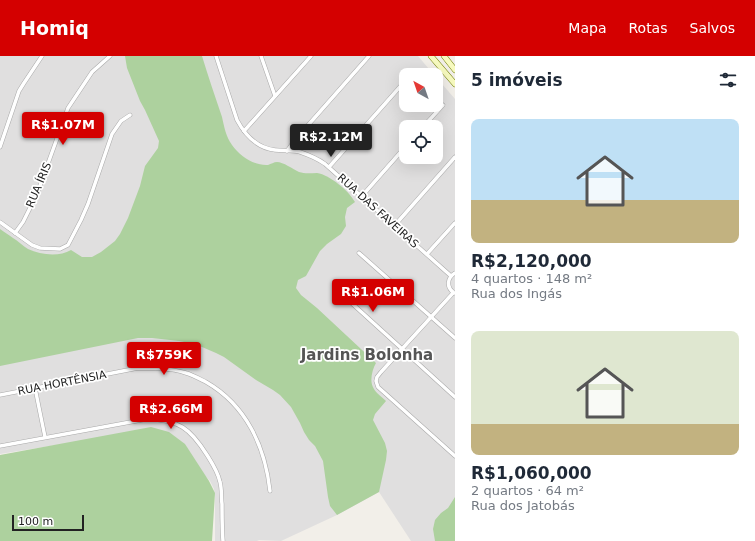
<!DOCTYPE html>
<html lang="pt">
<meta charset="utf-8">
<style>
:root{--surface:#fff;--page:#f6f6f7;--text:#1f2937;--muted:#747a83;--accent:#d40000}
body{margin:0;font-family:"DejaVu Sans",sans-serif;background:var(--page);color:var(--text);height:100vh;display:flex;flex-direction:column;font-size:15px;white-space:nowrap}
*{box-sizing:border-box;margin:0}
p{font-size:13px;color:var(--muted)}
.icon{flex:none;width:22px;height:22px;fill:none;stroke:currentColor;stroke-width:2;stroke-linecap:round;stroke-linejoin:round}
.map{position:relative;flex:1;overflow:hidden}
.side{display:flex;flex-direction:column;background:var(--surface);width:300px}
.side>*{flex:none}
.needle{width:26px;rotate:320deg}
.tools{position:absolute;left:399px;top:12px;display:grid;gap:8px}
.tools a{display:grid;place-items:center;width:44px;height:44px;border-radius:8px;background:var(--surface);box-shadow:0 4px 16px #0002;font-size:20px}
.scale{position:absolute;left:12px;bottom:10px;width:72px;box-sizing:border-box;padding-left:4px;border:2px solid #222;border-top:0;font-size:11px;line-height:14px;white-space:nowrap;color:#222;-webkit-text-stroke:3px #fff;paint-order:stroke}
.price{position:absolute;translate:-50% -34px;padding:0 9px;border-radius:4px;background:var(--accent);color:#fff;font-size:13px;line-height:26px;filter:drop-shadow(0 1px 2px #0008)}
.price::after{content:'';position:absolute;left:50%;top:24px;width:12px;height:9px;margin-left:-6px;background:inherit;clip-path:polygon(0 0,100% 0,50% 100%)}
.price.active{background:#222;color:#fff}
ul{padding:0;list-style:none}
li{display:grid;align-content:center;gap:8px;height:212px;padding:0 16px}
li span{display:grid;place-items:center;height:124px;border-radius:8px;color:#555}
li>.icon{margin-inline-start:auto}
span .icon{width:72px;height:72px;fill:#fffc;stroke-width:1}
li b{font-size:17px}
h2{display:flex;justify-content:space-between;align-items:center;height:48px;padding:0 16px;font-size:17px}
header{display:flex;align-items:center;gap:24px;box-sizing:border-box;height:56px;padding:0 20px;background:var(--accent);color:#fff}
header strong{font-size:19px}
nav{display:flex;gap:22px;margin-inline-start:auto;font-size:14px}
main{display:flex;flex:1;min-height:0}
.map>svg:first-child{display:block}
</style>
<header>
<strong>Homiq</strong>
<nav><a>Mapa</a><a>Rotas</a><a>Salvos</a></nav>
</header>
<main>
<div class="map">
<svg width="455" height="485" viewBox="0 0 455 485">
<rect width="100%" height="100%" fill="#f2efe9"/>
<!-- residential -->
<path fill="#e0dfdf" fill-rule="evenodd" d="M 0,0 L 418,0 L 434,19 L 406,19 L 406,49 L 436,49 L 436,21 L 455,43 L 455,485 L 411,485 L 379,436 L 337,459 L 281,485 L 259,484 L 257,485 L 215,485 L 215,441 L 214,433 L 210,425 L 193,407 L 69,387 L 0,398 ZM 406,71 L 436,71 L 436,101 L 406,101 Z"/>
<!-- forest -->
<g fill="#add19e">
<path d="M 125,0 L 202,0 C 208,20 215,40 222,61 C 224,70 226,81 232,89 C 240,100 254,110 268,109 C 271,108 274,106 277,106 C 283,106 293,113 299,116 C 305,118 311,117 317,117 C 330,119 349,135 355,146 L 347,152 L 345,161 L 346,170 L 341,178 L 327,188 L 320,195 L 306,220 L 298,224 L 296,232 L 301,239 L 317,252 L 376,307 C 372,314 369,326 374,333 C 376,337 382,341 386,345 L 375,358 L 373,364 L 385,387 L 387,395 L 386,404 L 379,436 L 337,459 L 330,450 L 328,441 L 323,405 L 315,390 L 309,384 L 304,376 L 300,367 L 291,351 L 280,339 L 273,334 L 256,324 L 224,301 L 216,297 L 195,288 L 179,285 L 152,282 L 138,282 L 0,310 L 0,173 C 4,176 9,179 13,182 C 18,185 23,190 28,193 C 41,199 59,201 71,194 L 82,201 L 92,201 L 101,196 L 115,185 L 120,178 L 128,162 L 140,130 L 145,110 L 158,92 L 159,85 L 145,54 L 140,45 L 127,12 Z"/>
<polygon points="151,371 169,376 185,388 209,425 215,437 212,485 0,485 0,399"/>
<polygon points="455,441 455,485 435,485 433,473 435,464 441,457 448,452"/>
</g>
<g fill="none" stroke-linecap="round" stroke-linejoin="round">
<defs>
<g id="street">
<path d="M 216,0 L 237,64 C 245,79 257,92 275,94 C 283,95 292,94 300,96 C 309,99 318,103 325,108 L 451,220"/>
<polyline points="261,0 275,40"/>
<polyline points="411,19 413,16"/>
<polyline points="423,71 443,49"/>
<polyline points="244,75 311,0"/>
<polyline points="0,91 19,35 24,27 42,0"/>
<polyline points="287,95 295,84 369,0"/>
<polyline points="329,111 406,24"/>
<polyline points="362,140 406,90"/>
<polyline points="0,166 32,189 40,192 60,193 68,189 81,164 88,148 112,78 121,65 130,59"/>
<polyline points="395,169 455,101"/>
<polyline points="15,177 23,166 37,138 68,52 92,16 110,0"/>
<polyline points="359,197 455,282"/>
<polyline points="427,198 455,167"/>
<polyline points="335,232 455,341"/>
<polyline points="453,237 381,316 377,321 376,325 378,331 455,400"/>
<path d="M 454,237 C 446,231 447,222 455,217"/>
<polyline points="35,332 45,381"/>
<path d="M 0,339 L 138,312 C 154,312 170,312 186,317 C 193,319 200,323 206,326 C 246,349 265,390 270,435"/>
<path d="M 0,390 L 147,363 C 179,364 190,372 207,399 C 212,407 218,416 220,426 C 222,433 221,441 222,448 C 222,460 222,473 223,485"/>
</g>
<g id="secondary">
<polyline points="431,0 455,28"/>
<polyline points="444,0 455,14"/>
</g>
</defs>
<!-- street casing -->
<use href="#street" stroke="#a9a9a9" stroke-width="4.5"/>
<!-- secondary casing -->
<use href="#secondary" stroke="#707d05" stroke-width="6"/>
<!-- street -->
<use href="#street" stroke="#fff" stroke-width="3.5"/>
<!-- secondary -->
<use href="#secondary" stroke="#f7fabf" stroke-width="5"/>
</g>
<g text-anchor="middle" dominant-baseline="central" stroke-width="3.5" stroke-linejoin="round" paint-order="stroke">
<!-- street labels -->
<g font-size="11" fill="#222" stroke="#fff">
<text transform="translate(39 129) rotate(-67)">RUA ÍRIS</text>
<text transform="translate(378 155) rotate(42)">RUA DAS FAVEIRAS</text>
<text transform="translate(62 327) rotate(-11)">RUA HORTÊNSIA</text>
</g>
<!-- district labels -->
<g font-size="15" font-weight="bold" fill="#555" stroke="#fff">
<text x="367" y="299">Jardins Bolonha</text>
</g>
</g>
</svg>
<div class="tools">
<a><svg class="needle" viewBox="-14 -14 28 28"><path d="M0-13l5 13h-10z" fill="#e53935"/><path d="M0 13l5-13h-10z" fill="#747a83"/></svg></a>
<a><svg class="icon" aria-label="locate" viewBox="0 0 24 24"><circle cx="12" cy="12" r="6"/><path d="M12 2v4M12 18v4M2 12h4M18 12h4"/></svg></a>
</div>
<div class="scale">100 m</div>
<b class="price" style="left:63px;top:90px">R$1.07M</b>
<b class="price active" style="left:331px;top:102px">R$2.12M</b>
<b class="price" style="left:373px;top:257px">R$1.06M</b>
<b class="price" style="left:164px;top:320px">R$759K</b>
<b class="price" style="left:171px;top:374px">R$2.66M</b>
</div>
<section class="side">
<h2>5 imóveis<svg class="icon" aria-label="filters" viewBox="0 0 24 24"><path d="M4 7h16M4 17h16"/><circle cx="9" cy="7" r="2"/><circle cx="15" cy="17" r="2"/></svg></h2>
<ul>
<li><span style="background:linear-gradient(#bfe0f5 65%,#c2b280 0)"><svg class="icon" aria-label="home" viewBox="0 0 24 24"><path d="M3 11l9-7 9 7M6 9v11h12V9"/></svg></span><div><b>R$2,120,000</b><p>4 quartos · 148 m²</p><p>Rua dos Ingás</p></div></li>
<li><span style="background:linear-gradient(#dfe7d0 75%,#c2b280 0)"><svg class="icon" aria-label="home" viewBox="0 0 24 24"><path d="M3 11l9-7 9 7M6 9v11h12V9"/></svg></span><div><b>R$1,060,000</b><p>2 quartos · 64 m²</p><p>Rua dos Jatobás</p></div></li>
</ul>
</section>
</main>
